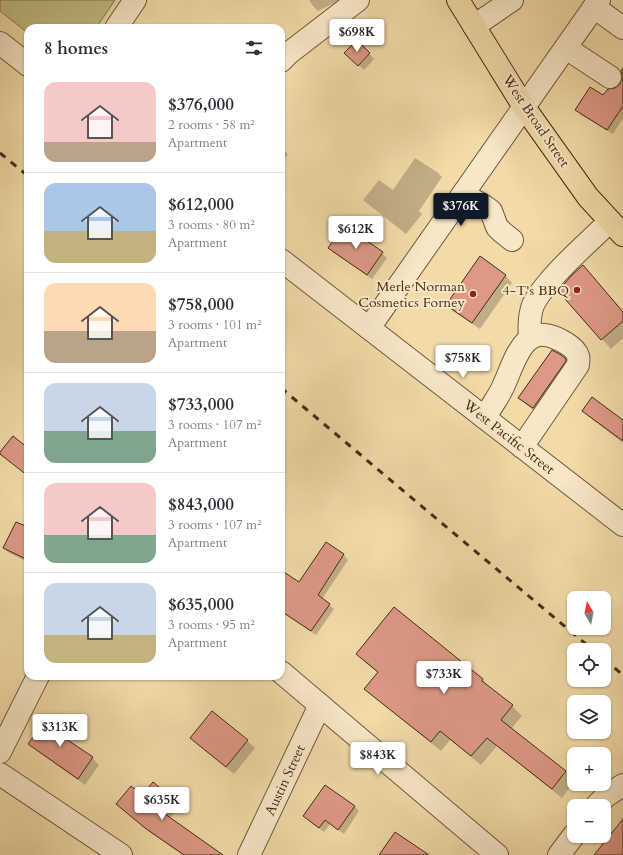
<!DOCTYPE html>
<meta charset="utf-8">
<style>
:root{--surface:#fff;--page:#f2f2f3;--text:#2b2b33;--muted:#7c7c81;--line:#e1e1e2;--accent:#111827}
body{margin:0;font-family:Cardo,serif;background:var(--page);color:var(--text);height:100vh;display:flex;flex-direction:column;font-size:15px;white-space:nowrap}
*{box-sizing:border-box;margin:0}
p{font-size:13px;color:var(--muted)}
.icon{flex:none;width:22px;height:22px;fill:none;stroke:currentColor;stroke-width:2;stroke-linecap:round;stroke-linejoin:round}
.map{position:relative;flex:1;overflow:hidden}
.details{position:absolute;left:24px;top:24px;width:261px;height:656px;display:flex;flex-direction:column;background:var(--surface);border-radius:12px;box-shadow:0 1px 3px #0004}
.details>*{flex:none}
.needle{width:26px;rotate:350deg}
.buttons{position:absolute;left:567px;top:591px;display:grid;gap:8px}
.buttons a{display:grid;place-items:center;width:44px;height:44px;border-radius:8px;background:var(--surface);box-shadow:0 1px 3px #0004;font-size:20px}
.price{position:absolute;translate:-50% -34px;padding:0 9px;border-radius:4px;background:#fff;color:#222;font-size:13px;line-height:26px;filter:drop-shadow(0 1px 2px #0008)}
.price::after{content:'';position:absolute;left:50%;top:24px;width:12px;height:9px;margin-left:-6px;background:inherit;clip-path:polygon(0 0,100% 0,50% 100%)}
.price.selected{background:var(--accent);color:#fff}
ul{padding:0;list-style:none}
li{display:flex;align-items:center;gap:12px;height:100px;padding:0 20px}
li+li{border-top:1px solid var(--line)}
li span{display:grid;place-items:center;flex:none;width:112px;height:80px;border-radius:12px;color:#555}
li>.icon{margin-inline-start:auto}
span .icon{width:48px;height:48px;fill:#fffc;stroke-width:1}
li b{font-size:17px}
h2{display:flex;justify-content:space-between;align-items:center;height:48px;padding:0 20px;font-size:17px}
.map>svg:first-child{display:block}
</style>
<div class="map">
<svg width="623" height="855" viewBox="0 0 623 855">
<rect width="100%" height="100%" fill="#f2daa9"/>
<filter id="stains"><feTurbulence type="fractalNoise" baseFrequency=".005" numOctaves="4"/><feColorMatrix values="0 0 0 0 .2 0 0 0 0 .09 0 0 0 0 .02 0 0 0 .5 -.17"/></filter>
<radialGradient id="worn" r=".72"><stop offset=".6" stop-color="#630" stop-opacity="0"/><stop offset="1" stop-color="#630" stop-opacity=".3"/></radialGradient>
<!-- green -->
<polygon fill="#c0be84" stroke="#82754d" points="0,0 115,0 96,28 28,28 28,33 0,11"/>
<!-- shadow -->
<g fill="#0003">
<polygon points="309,0 340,0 318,11 313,6"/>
<polygon points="357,41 374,59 364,70 346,53"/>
<polygon points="623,79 623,118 613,134 581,115 577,110 604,97 616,89 621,85"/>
<polygon points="281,148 288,154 281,164"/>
<polygon points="415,158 437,172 442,177 419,211 422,214 406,234 368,204 363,200 379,180 393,190"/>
<polygon points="329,248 382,253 387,258 372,279 334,253"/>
<polygon points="505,275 512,283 480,329 454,312 447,305"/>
<polygon points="592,276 623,312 623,338 611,349 602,339"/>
<polygon points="561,356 575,370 543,417 529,407 519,398"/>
<polygon points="583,411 623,422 623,443 593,420"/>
<polygon points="28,529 28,562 9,553 4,548"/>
<polygon points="326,543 344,555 348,560 322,599 334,609 316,635 281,612 281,571 300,584"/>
<polygon points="394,609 483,680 492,690 512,706 522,716 511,729 565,772 574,780 574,782 562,798 497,746 481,765 450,740 441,751 375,698 366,689 379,673 367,664 357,654"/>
<polygon points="49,716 65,727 73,734 68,741 92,758 99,765 85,785 37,751 29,744"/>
<polygon points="191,738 247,741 255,748 234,774 198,745"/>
<polygon points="153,784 169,798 165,803 175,812 169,819 219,855 183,855 151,833 122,809 142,796"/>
<polygon points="355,807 359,811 344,834 330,824 324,832 309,821 305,816"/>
</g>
<!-- building -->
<g fill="#de9986" stroke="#442c16">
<polygon points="357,40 370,53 358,66 344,53"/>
<polygon points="623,68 623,106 607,130 575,110 590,87 603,95 608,89 615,88 620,84 622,77 621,71"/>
<polygon points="344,225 383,252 367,275 328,248"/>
<polygon points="480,256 506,275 472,323 446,305"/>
<polygon points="583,265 623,312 623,321 601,340 558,291 572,275"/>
<polygon points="552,350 561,355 566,359 566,361 533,408 518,398"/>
<polygon points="592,397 623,420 623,441 582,411"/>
<polygon points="13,436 28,448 28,476 0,454 0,452"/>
<polygon points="16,522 28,527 28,560 3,548"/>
<polygon points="326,542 344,554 318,595 330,604 311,631 281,611 281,570 299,582"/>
<polygon points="394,607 483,679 482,681 513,705 501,720 566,771 552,789 487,738 471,756 440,731 431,742 364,689 378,672 356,654"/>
<polygon points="212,711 248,740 226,767 190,738"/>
<polygon points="49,715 66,726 60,735 93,757 78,779 28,744"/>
<polygon points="153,782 165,792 161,798 171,807 165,814 223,855 184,855 145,828 116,804 131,786 142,795"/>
<polygon points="325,785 355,806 338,830 325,820 319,828 303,816"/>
<polygon points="623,819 623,855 594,855"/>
<polygon points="395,832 429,855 379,855"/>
</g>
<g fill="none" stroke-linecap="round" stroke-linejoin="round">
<defs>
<g id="minor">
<polyline points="594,7 623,28"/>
<polyline points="474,26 512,0"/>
<polyline points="116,28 135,0"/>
<polyline points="0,43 28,65"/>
<polyline points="566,48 610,77"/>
<polyline points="281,61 289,53 358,0"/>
<polyline points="463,194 484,206 491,211 497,227 502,232 512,240"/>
<polyline points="281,260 623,525"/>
<polyline points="369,328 599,0"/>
<path d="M 530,338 C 529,327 529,316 533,305 C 537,296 543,289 549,282 C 567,260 590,241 610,221"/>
<path d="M 485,418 C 490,408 497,399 502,389 C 509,375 515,353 526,342 C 531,337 538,334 545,335 C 555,336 575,346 578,356 C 579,359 578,362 578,365 L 522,447"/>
<polyline points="281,672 497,855"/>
<polyline points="0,752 38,676"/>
<polyline points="0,774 121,855"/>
<polyline points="596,806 606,796 623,785"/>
<polyline points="249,855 320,705"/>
<polyline points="559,855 574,835"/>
</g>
<polyline id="major" points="458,0 524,107 588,197 623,235"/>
</defs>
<!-- minor casing -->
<use href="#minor" stroke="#70583b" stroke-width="24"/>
<!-- major casing -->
<use href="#major" stroke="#442c16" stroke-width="24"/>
<!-- minor -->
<use href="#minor" stroke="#f7e7c7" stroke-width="22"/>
<!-- major -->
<use href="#major" stroke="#f2daa9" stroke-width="22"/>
<!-- rail -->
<g stroke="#442c16" stroke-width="3" stroke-dasharray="7 7" stroke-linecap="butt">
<polyline points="0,153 28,176"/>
<polyline points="281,388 593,650"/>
<polyline points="604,659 623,675"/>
</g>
</g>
<!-- markers -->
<g fill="#8f2418" stroke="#f7e7c7" stroke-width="1.5">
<circle cx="577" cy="290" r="4"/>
<circle cx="473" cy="294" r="4"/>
</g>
<g text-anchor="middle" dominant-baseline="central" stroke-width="4" stroke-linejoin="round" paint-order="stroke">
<!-- street labels -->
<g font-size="14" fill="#442c16" stroke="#f7e7c7">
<text transform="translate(536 121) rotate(56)">West Broad Street</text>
<text transform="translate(509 437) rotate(38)">West Pacific Street</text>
<text transform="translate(285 780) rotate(-65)">Austin Street</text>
</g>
<!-- poi labels -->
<g font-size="14" fill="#442c16" stroke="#f7e7c7" text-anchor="end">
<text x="465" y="286">Merle Norman<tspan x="465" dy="16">Cosmetics Forney</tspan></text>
<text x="569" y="290">4-T's BBQ</text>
</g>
</g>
<rect width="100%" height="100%" filter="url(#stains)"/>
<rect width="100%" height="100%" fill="url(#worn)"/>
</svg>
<div class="buttons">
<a><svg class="needle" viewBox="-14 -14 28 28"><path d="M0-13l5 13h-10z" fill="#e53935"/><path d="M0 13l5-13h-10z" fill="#7c7c81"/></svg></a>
<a><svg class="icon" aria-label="locate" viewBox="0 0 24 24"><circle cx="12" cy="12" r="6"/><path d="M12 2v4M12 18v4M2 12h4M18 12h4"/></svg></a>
<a><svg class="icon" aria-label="layers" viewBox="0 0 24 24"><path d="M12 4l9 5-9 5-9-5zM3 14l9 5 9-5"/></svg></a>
<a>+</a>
<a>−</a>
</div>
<b class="price" style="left:357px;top:53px">$698K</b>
<b class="price selected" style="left:461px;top:227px">$376K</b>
<b class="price" style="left:356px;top:250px">$612K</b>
<b class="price" style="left:463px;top:379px">$758K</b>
<b class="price" style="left:444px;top:695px">$733K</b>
<b class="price" style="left:60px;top:748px">$313K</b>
<b class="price" style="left:378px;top:776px">$843K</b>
<b class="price" style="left:162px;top:821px">$635K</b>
<section class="details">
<h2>8 homes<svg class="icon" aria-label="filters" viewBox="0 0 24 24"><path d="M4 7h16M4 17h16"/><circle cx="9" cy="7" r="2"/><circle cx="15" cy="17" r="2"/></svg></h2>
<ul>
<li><span style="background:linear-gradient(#f6c9c9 75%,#b9a48a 0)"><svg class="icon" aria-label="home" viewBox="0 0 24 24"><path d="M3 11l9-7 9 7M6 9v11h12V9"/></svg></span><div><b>$376,000</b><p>2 rooms · 58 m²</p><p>Apartment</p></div></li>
<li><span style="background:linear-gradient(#a9c7e8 60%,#c2b280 0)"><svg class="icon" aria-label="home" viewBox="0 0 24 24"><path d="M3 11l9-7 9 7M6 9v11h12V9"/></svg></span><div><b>$612,000</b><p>3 rooms · 80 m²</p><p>Apartment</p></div></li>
<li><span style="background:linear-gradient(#ffd9b3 60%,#b9a48a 0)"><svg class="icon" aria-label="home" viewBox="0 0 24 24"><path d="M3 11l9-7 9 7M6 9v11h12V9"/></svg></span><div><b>$758,000</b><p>3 rooms · 101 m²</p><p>Apartment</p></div></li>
<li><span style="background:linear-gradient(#c9d6e8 60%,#7fa58c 0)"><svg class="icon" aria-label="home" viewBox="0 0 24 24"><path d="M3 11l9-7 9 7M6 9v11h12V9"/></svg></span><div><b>$733,000</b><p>3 rooms · 107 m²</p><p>Apartment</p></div></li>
<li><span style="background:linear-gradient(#f6c9c9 65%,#7fa58c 0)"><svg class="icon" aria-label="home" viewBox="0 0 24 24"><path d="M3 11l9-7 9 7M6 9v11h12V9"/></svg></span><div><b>$843,000</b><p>3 rooms · 107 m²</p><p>Apartment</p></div></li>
<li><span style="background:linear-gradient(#c9d6e8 65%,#c2b280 0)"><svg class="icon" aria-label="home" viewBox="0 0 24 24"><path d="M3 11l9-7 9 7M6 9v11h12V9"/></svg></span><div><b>$635,000</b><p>3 rooms · 95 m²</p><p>Apartment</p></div></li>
</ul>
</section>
</div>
